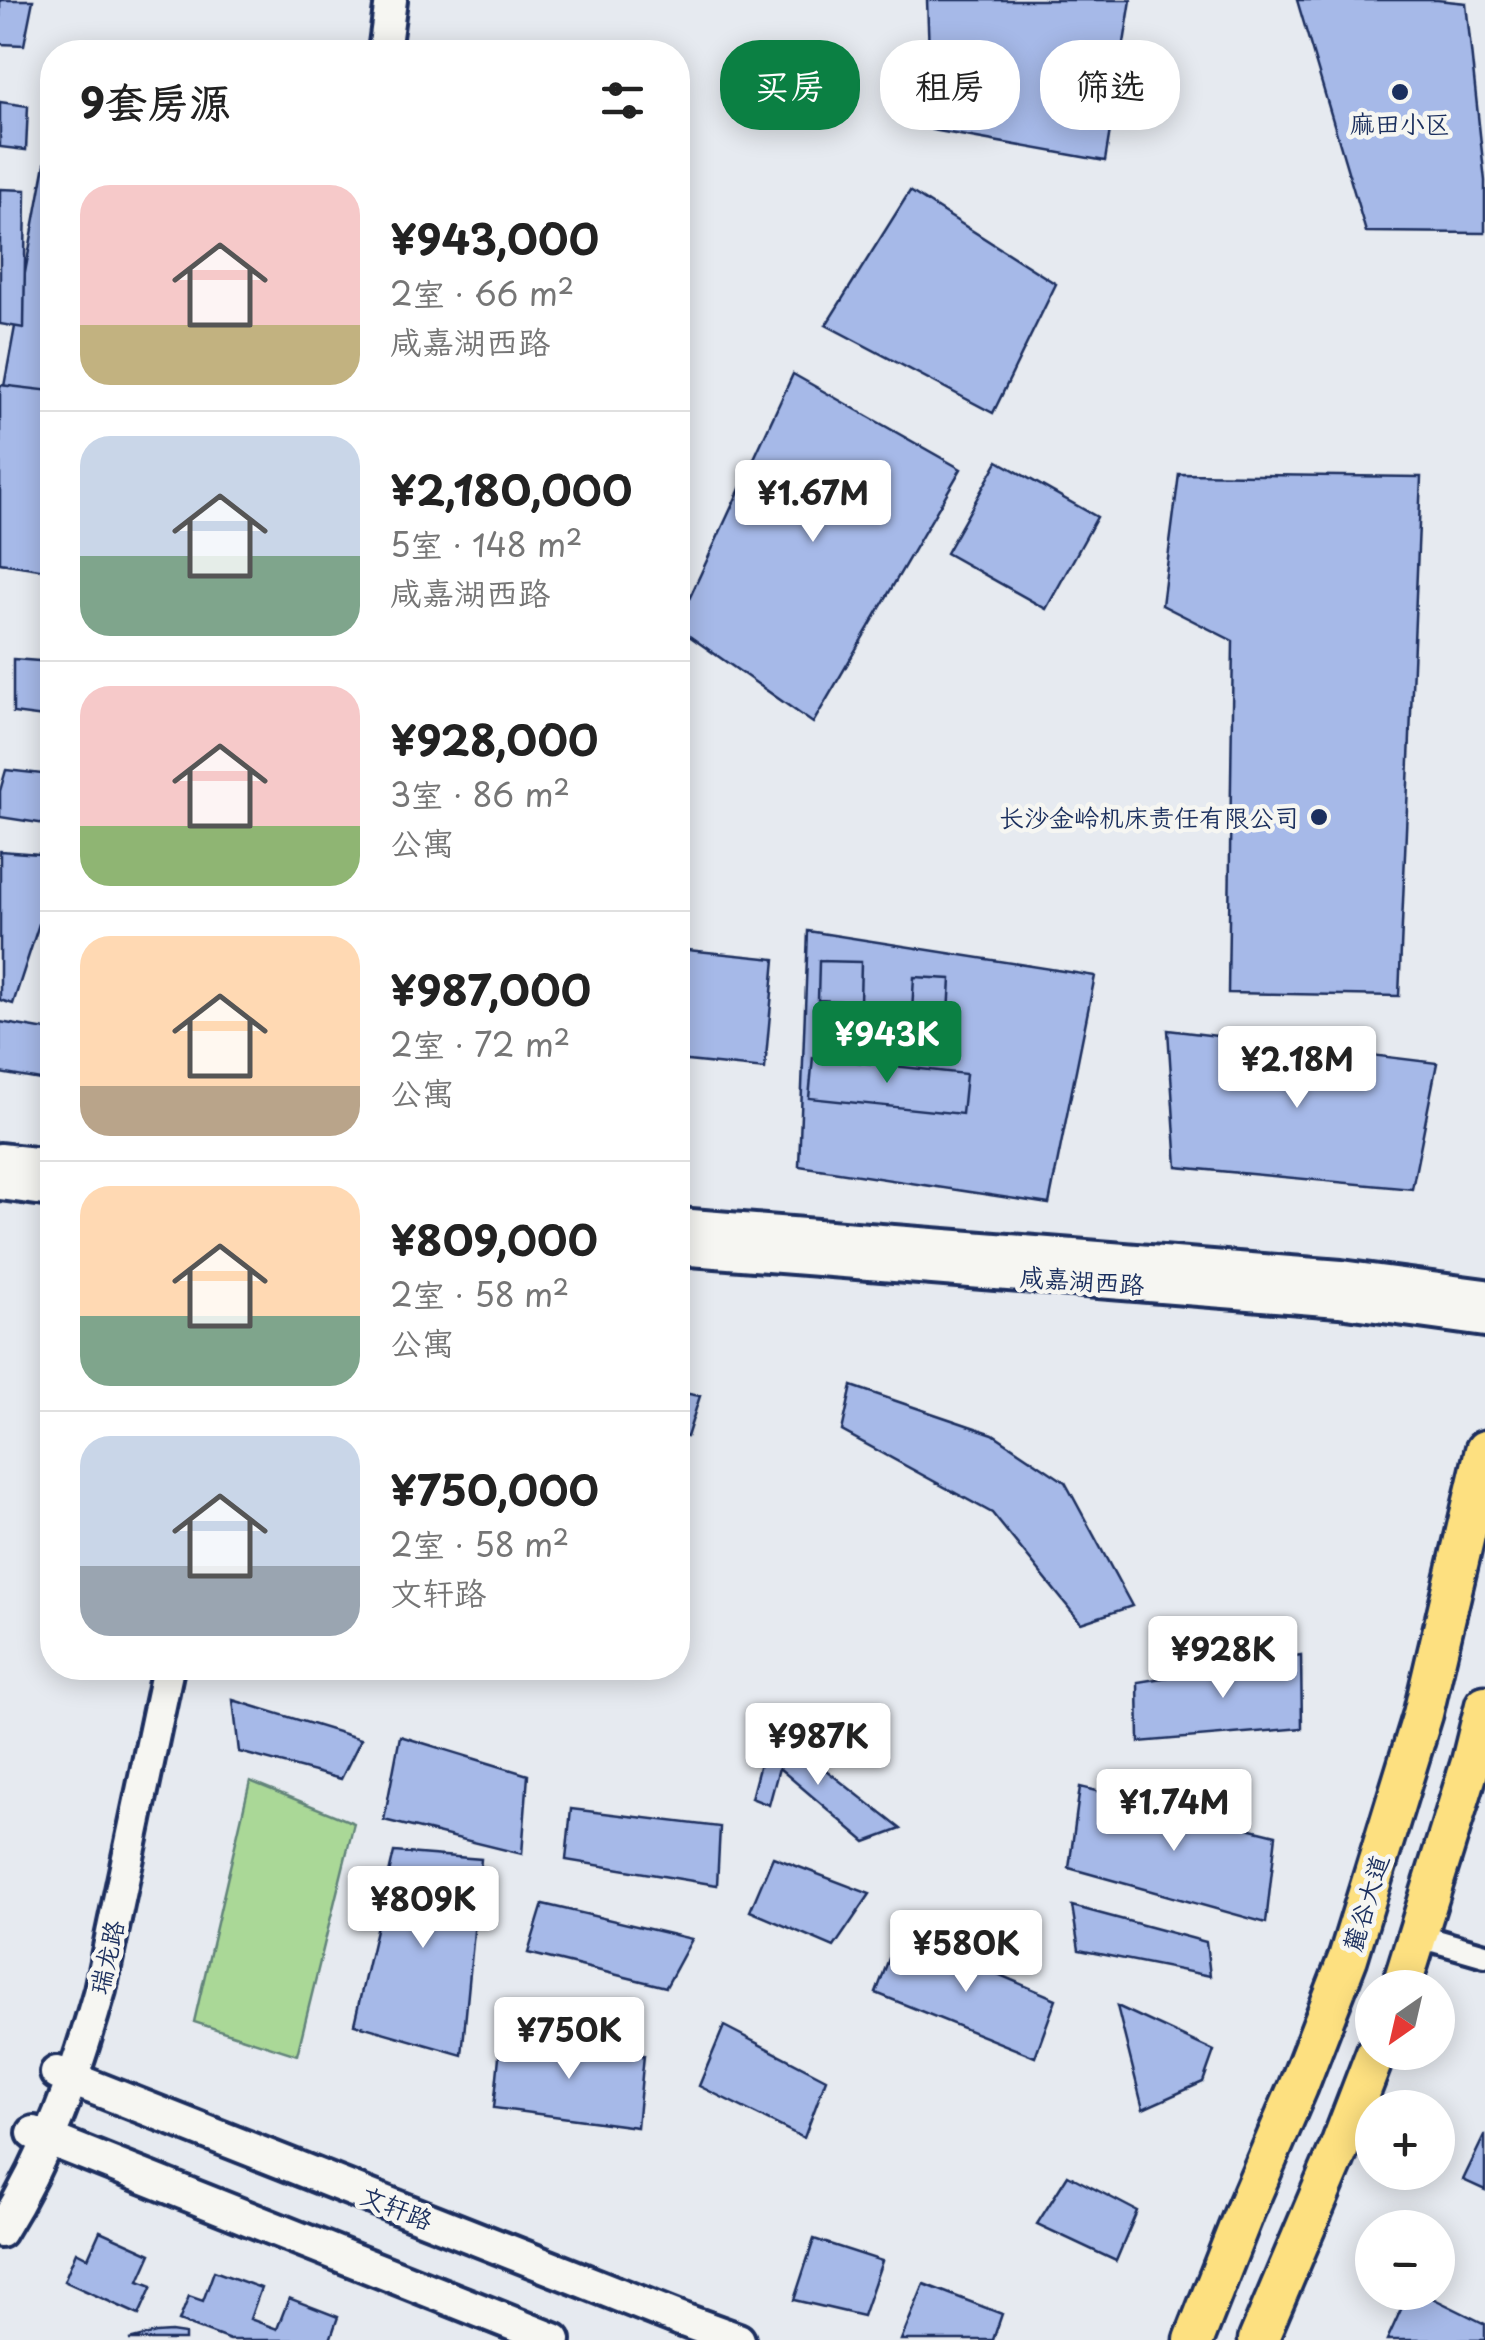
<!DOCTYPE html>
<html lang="zh">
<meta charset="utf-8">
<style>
:root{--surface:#fff;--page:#f2f2f2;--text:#222;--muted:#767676;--line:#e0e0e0;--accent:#0b8043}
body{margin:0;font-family:"Playpen Sans","LXGW WenKai TC",sans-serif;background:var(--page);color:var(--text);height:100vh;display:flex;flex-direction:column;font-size:38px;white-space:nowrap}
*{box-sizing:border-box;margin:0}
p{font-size:32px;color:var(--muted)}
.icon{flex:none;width:55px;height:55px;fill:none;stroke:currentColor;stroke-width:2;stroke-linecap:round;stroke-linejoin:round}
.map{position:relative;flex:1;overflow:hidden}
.panel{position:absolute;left:40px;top:40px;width:650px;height:1640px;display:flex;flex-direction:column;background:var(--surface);border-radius:40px;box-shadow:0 5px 25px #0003}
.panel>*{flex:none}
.top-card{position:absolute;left:720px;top:40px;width:615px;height:90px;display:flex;gap:20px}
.needle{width:65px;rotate:214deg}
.controls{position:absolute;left:1355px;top:1970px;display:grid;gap:20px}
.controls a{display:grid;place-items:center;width:100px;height:100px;border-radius:50%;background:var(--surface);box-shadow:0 5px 25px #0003;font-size:50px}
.price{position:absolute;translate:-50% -85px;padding:0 22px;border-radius:10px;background:#fff;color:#222;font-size:32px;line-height:65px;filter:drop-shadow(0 2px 5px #0008)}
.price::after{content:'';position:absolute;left:50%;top:60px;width:30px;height:22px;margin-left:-15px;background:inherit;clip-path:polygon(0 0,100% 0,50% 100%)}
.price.on{background:var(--accent);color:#fff}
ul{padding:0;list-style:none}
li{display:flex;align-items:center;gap:30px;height:250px;padding:0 40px}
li+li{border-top:2px solid var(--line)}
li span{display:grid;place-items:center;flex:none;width:280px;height:200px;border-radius:30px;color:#555}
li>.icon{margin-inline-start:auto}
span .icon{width:120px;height:120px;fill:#fffc;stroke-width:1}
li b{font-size:42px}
h2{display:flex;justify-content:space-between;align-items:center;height:120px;padding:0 40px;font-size:42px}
.chip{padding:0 35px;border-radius:40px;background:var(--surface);box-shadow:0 5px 25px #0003;font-size:35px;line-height:90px}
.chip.on{background:var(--accent);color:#fff}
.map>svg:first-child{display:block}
</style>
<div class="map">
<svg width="1485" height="2340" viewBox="0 0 1485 2340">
<rect width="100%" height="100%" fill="#e6eaf0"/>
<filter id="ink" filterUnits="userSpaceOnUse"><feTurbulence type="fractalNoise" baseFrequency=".01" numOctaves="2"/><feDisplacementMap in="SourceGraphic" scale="20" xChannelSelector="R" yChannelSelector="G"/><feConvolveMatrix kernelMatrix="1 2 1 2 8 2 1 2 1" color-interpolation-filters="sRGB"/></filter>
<g filter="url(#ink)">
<!-- green -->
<polygon fill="#aad897" stroke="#62847a" stroke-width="2.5" points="250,1781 354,1823 297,2055 194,2022"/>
<!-- building -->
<g fill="#a6b9e8" stroke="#1b2f5e" stroke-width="2.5">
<polygon points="0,0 33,0 24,45 0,44"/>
<polygon points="927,0 1131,0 1105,161 932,130"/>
<polygon points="1297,0 1437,0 1466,3 1485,181 1485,233 1366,232"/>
<polygon points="0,102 28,106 26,150 0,147"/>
<polygon points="52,126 52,570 0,563 0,408"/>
<polygon points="0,189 26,190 24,328 0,324"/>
<polygon points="910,191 1056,284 993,413 826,325"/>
<polygon points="793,374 961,469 813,723 678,628 678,623"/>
<polygon points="0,385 52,391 52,571 0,563"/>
<polygon points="998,461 1097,517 1046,609 946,553"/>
<polygon points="1179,474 1421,477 1399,996 1228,993 1233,641 1162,605"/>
<polygon points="13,659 52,662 52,718 13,713"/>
<polygon points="6,770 52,775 52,825 0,817 0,791"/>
<polygon points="0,851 52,855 52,884 13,1004 0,1000"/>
<polygon points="808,931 1095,976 1049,1204 799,1166"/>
<polygon points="678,949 775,959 765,1069 678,1060"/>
<polygon points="819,961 861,962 860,1002 818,1000"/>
<polygon points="914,977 951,979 949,1014 912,1012"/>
<polygon points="0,1022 52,1031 52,1082 0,1073"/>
<polygon points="1168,1030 1437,1063 1412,1189 1177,1167"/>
<polygon points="813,1057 966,1074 962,1114 809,1098"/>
<polygon points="852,1386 993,1434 1065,1482 1132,1606 1081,1623 992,1513 842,1431"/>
<polygon points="678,1392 700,1396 687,1437 678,1435"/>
<polygon points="1301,1655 1302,1728 1139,1742 1138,1682"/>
<polygon points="233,1700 361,1739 341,1779 239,1752"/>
<polygon points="770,1726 901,1829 866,1842 779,1768 769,1805 751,1798"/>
<polygon points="400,1736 528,1775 522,1854 384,1820"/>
<polygon points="1080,1787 1276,1835 1266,1923 1069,1868"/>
<polygon points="571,1809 720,1827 717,1885 566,1860"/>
<polygon points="394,1852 481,1859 462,2055 354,2024"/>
<polygon points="773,1857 870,1894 834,1947 750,1911"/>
<polygon points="543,1904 692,1939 666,1987 528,1953"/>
<polygon points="1072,1906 1206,1942 1210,1976 1079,1950"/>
<polygon points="899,1932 1056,1999 1035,2057 876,1993"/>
<polygon points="1117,2006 1214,2051 1203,2082 1143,2109"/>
<polygon points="724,2026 826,2079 804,2138 699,2086"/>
<polygon points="501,2036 644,2055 637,2127 494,2108"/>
<polygon points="1485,2134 1485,2190 1463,2180"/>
<polygon points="1068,2175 1137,2211 1116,2261 1037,2224"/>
<polygon points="100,2231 151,2254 139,2281 152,2286 139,2315 64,2281 76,2252 88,2258"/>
<polygon points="814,2239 882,2261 863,2316 794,2300"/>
<polygon points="214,2271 261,2288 250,2319 277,2329 289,2298 338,2317 330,2340 230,2340 179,2321 189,2296 203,2301"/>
<polygon points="924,2284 1002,2314 993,2340 901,2340"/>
<polygon points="1409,2292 1420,2292 1485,2324 1485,2340 1387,2340"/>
<polygon points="171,2332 185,2334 185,2340 129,2340 156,2333"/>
</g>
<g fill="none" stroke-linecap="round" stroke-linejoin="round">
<defs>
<polyline id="minor" points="1419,1936 1485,1955"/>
<g id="tertiary">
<polyline points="384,52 391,0"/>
<path d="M 0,2232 C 48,2155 75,2077 100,1990 L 168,1668"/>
</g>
<g id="secondary">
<polyline points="0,1160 52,1166"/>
<polyline points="0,1183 52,1190"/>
<polyline points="678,1225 1341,1277 1485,1296"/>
<polyline points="678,1248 1339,1300 1485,1320"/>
<polyline points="57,2073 683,2320 738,2340"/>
<polyline points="34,2133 554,2340"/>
</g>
<g id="primary">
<polyline points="1401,1988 1471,1762 1485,1705"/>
<polyline points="1194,2340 1244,2213 1298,2087 1348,1958 1423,1714 1485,1450"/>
<polyline points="1258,2340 1338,2151 1376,2052"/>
</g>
</defs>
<!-- minor casing -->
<use href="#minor" stroke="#1b2f5e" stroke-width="30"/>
<!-- tertiary casing -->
<use href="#tertiary" stroke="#1b2f5e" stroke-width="38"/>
<!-- secondary casing -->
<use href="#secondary" stroke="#1b2f5e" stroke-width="40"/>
<!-- primary casing -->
<use href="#primary" stroke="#1b2f5e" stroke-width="45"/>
<!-- minor -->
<use href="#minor" stroke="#f6f6f2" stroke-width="22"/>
<!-- tertiary -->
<use href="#tertiary" stroke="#f6f6f2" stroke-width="30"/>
<!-- secondary -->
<use href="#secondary" stroke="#f6f6f2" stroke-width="32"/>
<!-- primary -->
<use href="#primary" stroke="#fde080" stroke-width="38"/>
</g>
</g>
<!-- markers -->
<g fill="#1b2f5e" stroke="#f6f6f2" stroke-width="4">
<circle cx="1400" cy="92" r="10"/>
<circle cx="1319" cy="817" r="10"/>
</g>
<g text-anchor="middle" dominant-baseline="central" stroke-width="9" stroke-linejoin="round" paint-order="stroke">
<!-- poi labels -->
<g font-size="25" fill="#1b2f5e" stroke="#f6f6f2">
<text x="1400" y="123">麻田小区</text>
<text x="1299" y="817" text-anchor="end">长沙金岭机床责任有限公司</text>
</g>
<!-- street labels -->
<g font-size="25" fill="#1b2f5e" stroke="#f6f6f2">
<text transform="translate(1082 1280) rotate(4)">咸嘉湖西路</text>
<text transform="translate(1365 1903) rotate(-73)">麓谷大道</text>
<text transform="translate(106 1957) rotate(-77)">瑞龙路</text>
<text transform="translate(397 2207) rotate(22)">文轩路</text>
</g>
</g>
</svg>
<div class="controls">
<a><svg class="needle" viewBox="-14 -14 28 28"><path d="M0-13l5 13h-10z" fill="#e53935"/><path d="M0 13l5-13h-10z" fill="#767676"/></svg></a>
<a>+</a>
<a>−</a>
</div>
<b class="price" style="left:813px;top:545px">¥1.67M</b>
<b class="price on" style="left:887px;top:1086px">¥943K</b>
<b class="price" style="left:1297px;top:1111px">¥2.18M</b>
<b class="price" style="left:1223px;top:1701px">¥928K</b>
<b class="price" style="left:818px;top:1788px">¥987K</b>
<b class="price" style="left:1174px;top:1854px">¥1.74M</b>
<b class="price" style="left:423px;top:1951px">¥809K</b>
<b class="price" style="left:966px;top:1995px">¥580K</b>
<b class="price" style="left:569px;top:2082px">¥750K</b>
<div class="top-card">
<a class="chip on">买房</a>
<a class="chip">租房</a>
<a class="chip">筛选</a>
</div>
<section class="panel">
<h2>9套房源<svg class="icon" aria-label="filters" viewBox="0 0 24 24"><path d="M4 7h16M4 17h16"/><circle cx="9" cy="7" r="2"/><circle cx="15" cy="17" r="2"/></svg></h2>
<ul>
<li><span style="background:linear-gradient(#f6c9c9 70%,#c2b280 0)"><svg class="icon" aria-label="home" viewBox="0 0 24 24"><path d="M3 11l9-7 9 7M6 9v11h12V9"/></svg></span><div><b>¥943,000</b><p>2室 · 66 m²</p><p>咸嘉湖西路</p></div></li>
<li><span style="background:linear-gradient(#c9d6e8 60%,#7fa58c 0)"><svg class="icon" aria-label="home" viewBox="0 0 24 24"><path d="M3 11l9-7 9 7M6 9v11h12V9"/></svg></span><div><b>¥2,180,000</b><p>5室 · 148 m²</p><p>咸嘉湖西路</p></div></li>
<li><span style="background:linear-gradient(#f6c9c9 70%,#8fb573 0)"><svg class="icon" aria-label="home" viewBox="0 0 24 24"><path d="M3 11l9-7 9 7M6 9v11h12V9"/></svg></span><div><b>¥928,000</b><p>3室 · 86 m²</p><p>公寓</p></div></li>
<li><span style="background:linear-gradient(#ffd9b3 75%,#b9a48a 0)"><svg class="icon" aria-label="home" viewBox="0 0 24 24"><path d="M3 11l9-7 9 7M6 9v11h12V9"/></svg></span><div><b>¥987,000</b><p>2室 · 72 m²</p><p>公寓</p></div></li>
<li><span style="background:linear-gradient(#ffd9b3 65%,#7fa58c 0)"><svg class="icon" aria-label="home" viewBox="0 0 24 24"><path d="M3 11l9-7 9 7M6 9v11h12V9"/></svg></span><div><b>¥809,000</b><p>2室 · 58 m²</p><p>公寓</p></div></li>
<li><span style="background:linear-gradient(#c9d6e8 65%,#9aa5b1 0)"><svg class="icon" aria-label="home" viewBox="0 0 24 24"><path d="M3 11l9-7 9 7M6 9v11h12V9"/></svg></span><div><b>¥750,000</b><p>2室 · 58 m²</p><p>文轩路</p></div></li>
</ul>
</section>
</div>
